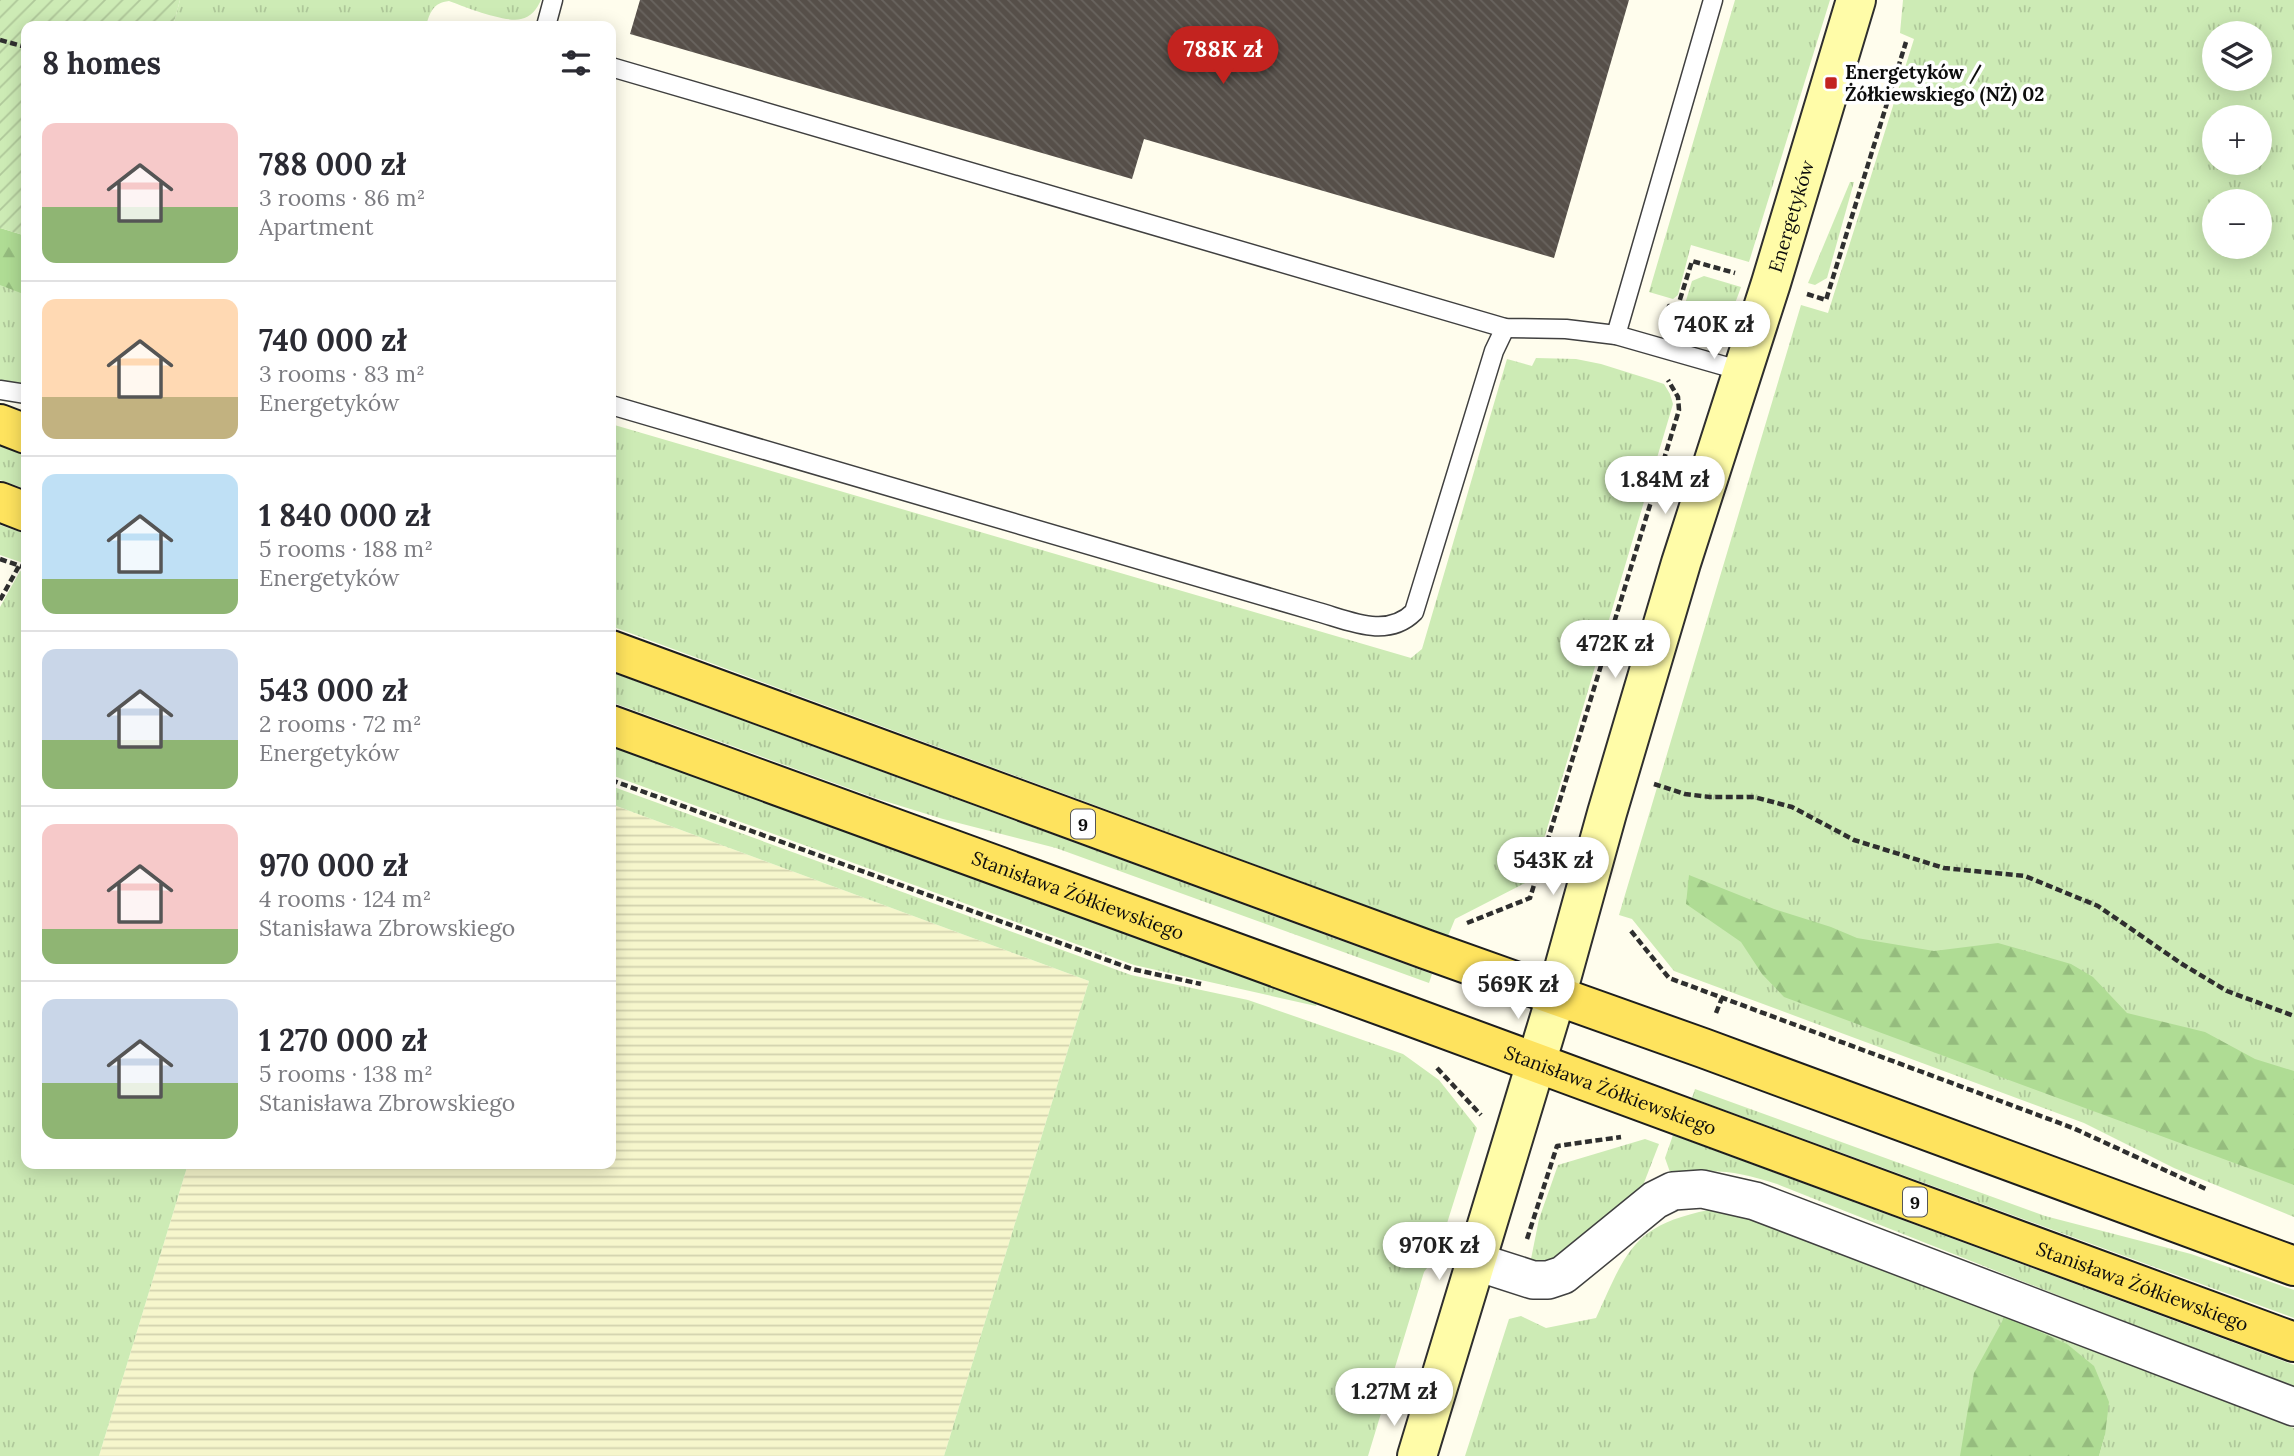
<!DOCTYPE html>
<meta charset="utf-8">
<style>
:root{--surface:#fff;--page:#f7f7f7;--text:#2b2b33;--muted:#7c7c81;--line:#e1e1e2;--accent:#c3231f}
body{margin:0;font-family:Lora,serif;background:var(--page);color:var(--text);height:100vh;display:flex;flex-direction:column;font-size:26px;white-space:nowrap}
*{box-sizing:border-box;margin:0}
p{font-size:23px;color:var(--muted)}
.icon{flex:none;width:38px;height:38px;fill:none;stroke:currentColor;stroke-width:2;stroke-linecap:round;stroke-linejoin:round}
.map{position:relative;flex:1;overflow:hidden}
.sheet{position:absolute;left:21px;top:21px;width:595px;height:1148px;display:flex;flex-direction:column;background:var(--surface);border-radius:14px;box-shadow:0 4px 18px #0003}
.sheet>*{flex:none}
.controls{position:absolute;left:2202px;top:21px;display:grid;gap:14px}
.controls a{display:grid;place-items:center;width:70px;height:70px;border-radius:50%;background:var(--surface);box-shadow:0 4px 18px #0003;font-size:35px}
.price{position:absolute;translate:-50% -60px;padding:0 16px;border-radius:24px;background:#fff;color:#222;font-size:23px;line-height:46px;filter:drop-shadow(0 2px 4px #0008)}
.price::after{content:'';position:absolute;left:50%;top:42px;width:21px;height:16px;margin-left:-10px;background:inherit;clip-path:polygon(0 0,100% 0,50% 100%)}
.price.on{background:var(--accent);color:#fff}
ul{padding:0;list-style:none}
li{display:flex;align-items:center;gap:21px;height:175px;padding:0 21px}
li+li{border-top:2px solid var(--line)}
li span{display:grid;place-items:center;flex:none;width:196px;height:140px;border-radius:14px;color:#555}
li>.icon{margin-inline-start:auto}
span .icon{width:84px;height:84px;fill:#fffc;stroke-width:1}
li b{font-size:30px}
h2{display:flex;justify-content:space-between;align-items:center;height:84px;padding:0 21px;font-size:30px}
.map>svg:first-child{display:block}
</style>
<div class="map">
<svg width="2294" height="1456" viewBox="0 0 2294 1456">
<defs>
<pattern id="farmland-rules" width="6" height="5" patternUnits="userSpaceOnUse" patternTransform="scale(1.75)"><rect width="6" height="5" fill="#f6f6cc"/><path d="M0 2.5h6" fill="none" stroke="#d2d2ae"/></pattern>
<pattern id="grass-tufts" width="24" height="20" patternUnits="userSpaceOnUse" patternTransform="scale(1.75)"><rect width="24" height="20" fill="#cdebb5"/><path d="M3 7l-1-3M5 7V3M7 7l1-3M15 17l-1-3M17 17v-4M19 17l1-3" fill="none" stroke="#afc89a"/></pattern>
<pattern id="forest-firs" width="22" height="20" patternUnits="userSpaceOnUse" patternTransform="scale(1.75)"><rect width="22" height="20" fill="#afdc94"/><path d="M5 1l3.5 6h-7zM16 11l3.5 6h-7z" fill="#95bc7e"/></pattern>
<pattern id="garden-furrows" width="10" height="10" patternUnits="userSpaceOnUse" patternTransform="scale(1.75)"><rect width="10" height="10" fill="#cdebb5"/><path d="M-1 1l2-2M0 10L10 0M9 11l2-2" fill="none" stroke="#afc89a"/></pattern>
<pattern id="building-back-hatch" width="6" height="6" patternUnits="userSpaceOnUse" patternTransform="scale(1.75)"><rect width="6" height="6" fill="#564f49"/><path d="M-1 5l2 2M0 0l6 6M5-1l2 2" fill="none" stroke="#69645f"/></pattern>
</defs>
<rect width="100%" height="100%" fill="#fffded"/>
<!-- farmland -->
<polygon fill="url(#farmland-rules)" points="611,804 1089,981 944,1456 99,1456 188,1164 611,1164"/>
<!-- grass -->
<g fill="url(#grass-tufts)" fill-rule="evenodd">
<path d="M 180,0 L 541,0 C 537,9 531,17 521,19 C 505,23 465,7 449,1 C 433,3 430,12 426,26 L 173,26 Z"/>
<polygon points="1735,0 1830,0 1749,262 1691,245 1678,295 1673,299 1649,292"/>
<path d="M 1903,0 L 2294,0 L 2294,1217 L 2174,1168 L 2084,1123 L 1674,971 L 1632,919 L 1619,915 L 1801,305 L 1828,313 L 1914,39 L 1900,33 ZM 2214,33 L 2259,33 L 2259,79 L 2214,79 ZM 2214,117 L 2259,117 L 2259,163 L 2214,163 ZM 2214,201 L 2259,201 L 2259,247 L 2214,247 Z"/>
<polygon points="1850,182 1854,182 1827,278 1815,285 1808,283"/>
<polygon points="0,228 26,236 26,387 0,383"/>
<path d="M 1704,276 L 1741,287 C 1728,324 1720,338 1677,330 L 1692,281 Z"/>
<polygon points="1536,358 1576,359 1601,364 1652,380 1664,384 1670,394 1673,404 1533,876 1527,882 1455,919 1448,936 611,626 611,424 1411,658 1422,649 1507,359 1532,366"/>
<polygon points="0,444 26,454 26,489 0,480"/>
<polygon points="0,525 26,534 26,564 0,555"/>
<polygon points="20,571 26,573 26,1164 188,1164 99,1456 0,1456 0,607"/>
<polygon points="611,672 1432,974 1429,983 1056,848 943,819 878,799 611,702"/>
<polygon points="611,746 1317,1003 1316,1006 1134,965 611,775"/>
<polygon points="611,786 1131,975 1248,1000 1403,1054 1439,1080 1477,1128 1437,1255 1424,1272 1368,1456 944,1456 1089,981 611,804"/>
<polygon points="1695,1089 2045,1216 2191,1254 2294,1290 2294,1318 1692,1098"/>
<path d="M 1673,1135 L 2294,1365 L 2294,1389 L 1777,1184 C 1736,1171 1715,1168 1671,1175 L 1665,1158 Z"/>
<polygon points="1645,1139 1659,1144 1642,1188 1559,1257 1530,1264 1539,1219 1558,1165"/>
<path d="M 1709,1210 L 1740,1214 L 2294,1428 L 2294,1456 L 2099,1456 L 2105,1435 L 1973,1456 L 1465,1456 L 1509,1319 L 1521,1316 L 1546,1328 L 1596,1318 C 1626,1253 1632,1225 1709,1210 Z"/>
</g>
<!-- forest -->
<g fill="url(#forest-firs)">
<polygon points="0,228 26,236 26,295 0,285"/>
<polygon points="1689,875 1774,909 1831,927 1857,938 1934,951 1998,943 2071,964 2093,977 2127,1013 2205,1032 2255,1059 2294,1071 2294,1185 1784,997 1762,974 1741,942 1686,904"/>
<polygon points="2005,1316 2067,1344 2094,1366 2109,1402 2105,1435 2099,1456 1960,1456 1974,1373"/>
</g>
<!-- garden -->
<polygon fill="url(#garden-furrows)" points="0,0 180,0 173,26 26,26 26,236 0,228"/>
<!-- building -->
<polygon fill="url(#building-back-hatch)" points="640,0 1629,0 1554,258 1144,139 1132,179 630,34"/>
<g fill="none" stroke-linecap="round" stroke-linejoin="round">
<defs>
<g id="service">
<polyline points="546,26 553,0"/>
<polyline points="611,67 1505,328 1566,329 1616,335 1742,371"/>
<polyline points="1616,335 1713,0"/>
<polyline points="0,390 26,394"/>
<path d="M 611,405 L 1318,612 C 1350,621 1387,639 1414,612 L 1494,351 L 1505,328"/>
</g>
<polyline id="minor" points="1477,1262 1533,1280 1548,1280 1563,1275 1655,1200 1673,1191 1702,1189 1755,1201 2294,1407"/>
<g id="secondary">
<path id="s1" d="M 1417,1456 L 1556,997 L 1607,813 L 1681,563 L 1771,283 L 1856,0"/>
</g>
<g id="primary">
<polyline points="0,424 26,434"/>
<polyline points="0,502 26,512"/>
<polyline points="611,650 1425,949 1703,1048 2294,1266"/>
<path id="s2" d="M 611,725 L 1404,1014 L 2294,1342"/>
</g>
</defs>
<!-- service casing -->
<use href="#service" stroke="#404040" stroke-width="21"/>
<!-- minor casing -->
<use href="#minor" stroke="#404040" stroke-width="40"/>
<!-- secondary casing -->
<use href="#secondary" stroke="#2f2f2f" stroke-width="42"/>
<!-- primary casing -->
<use href="#primary" stroke="#1e1e1e" stroke-width="42"/>
<!-- path -->
<g stroke="#2f2f2f" stroke-width="4.5" stroke-dasharray="7 3.5" stroke-linecap="butt">
<polyline points="0,40 26,47"/>
<polyline points="1807,294 1826,300 1906,42"/>
<polyline points="1666,319 1669,306 1677,309 1692,261 1735,273"/>
<polyline points="0,559 26,568"/>
<polyline points="0,600 19,566"/>
<polyline points="611,780 1132,969 1201,984"/>
<polyline points="1654,784 1685,794 1710,797 1754,797 1792,807 1854,840 1944,868 2025,876 2098,906 2182,964 2227,991 2294,1016"/>
<polyline points="1467,923 1530,898 1679,410 1678,397 1668,380"/>
<polyline points="1631,931 1669,978 2073,1128 2206,1189"/>
<polyline points="1716,1013 1722,998"/>
<polyline points="1437,1068 1481,1115"/>
<polyline points="1527,1239 1557,1146 1621,1137"/>
</g>
<!-- service -->
<use href="#service" stroke="#fff" stroke-width="18"/>
<!-- minor -->
<use href="#minor" stroke="#fff" stroke-width="37"/>
<!-- secondary -->
<use href="#secondary" stroke="#fffca8" stroke-width="38"/>
<!-- primary -->
<use href="#primary" stroke="#fee35e" stroke-width="38"/>
</g>
<!-- markers -->
<rect fill="#c3231f" stroke="#fff" stroke-width="2.5" x="1824" y="76" width="14" height="14" rx="3.5"/>
<g text-anchor="middle" dominant-baseline="central" stroke-width="7" stroke-linejoin="round" paint-order="stroke">
<!-- shield labels -->
<g fill="#fff" stroke="#565656" stroke-width="2">
<rect x="1071" y="809.5" width="24" height="29" rx="5"/>
<rect x="1903" y="1187.5" width="24" height="29" rx="5"/>
</g>
<g font-size="18" font-weight="bold" fill="#0d0d0d">
<text x="1083" y="824">9</text>
<text x="1915" y="1202">9</text>
</g>
<!-- poi labels -->
<g font-size="19" font-weight="bold" fill="#0d0d0d" stroke="#fff" text-anchor="start">
<text x="1845" y="72">Energetyków /<tspan x="1845" dy="22">Żółkiewskiego (NŻ) 02</tspan></text>
</g>
<!-- street labels -->
<g font-size="19" fill="#0d0d0d" stroke="#fff">
<text stroke="none"><textPath href="#s1" startOffset="1295">Energetyków</textPath></text>
<text stroke="none"><textPath href="#s2" startOffset="497">Stanisława Żółkiewskiego</textPath></text>
<text stroke="none"><textPath href="#s2" startOffset="1064">Stanisława Żółkiewskiego</textPath></text>
<text stroke="none"><textPath href="#s2" startOffset="1631">Stanisława Żółkiewskiego</textPath></text>
</g>
</g>
</svg>
<div class="controls">
<a><svg class="icon" aria-label="layers" viewBox="0 0 24 24"><path d="M12 4l9 5-9 5-9-5zM3 14l9 5 9-5"/></svg></a>
<a>+</a>
<a>−</a>
</div>
<b class="price on" style="left:1223px;top:86px">788K zł</b>
<b class="price" style="left:1714px;top:361px">740K zł</b>
<b class="price" style="left:1665px;top:516px">1.84M zł</b>
<b class="price" style="left:1615px;top:680px">472K zł</b>
<b class="price" style="left:1553px;top:897px">543K zł</b>
<b class="price" style="left:1518px;top:1021px">569K zł</b>
<b class="price" style="left:1439px;top:1282px">970K zł</b>
<b class="price" style="left:1394px;top:1428px">1.27M zł</b>
<section class="sheet">
<h2>8 homes<svg class="icon" aria-label="filters" viewBox="0 0 24 24"><path d="M4 7h16M4 17h16"/><circle cx="9" cy="7" r="2"/><circle cx="15" cy="17" r="2"/></svg></h2>
<ul>
<li><span style="background:linear-gradient(#f6c9c9 60%,#8fb573 0)"><svg class="icon" aria-label="home" viewBox="0 0 24 24"><path d="M3 11l9-7 9 7M6 9v11h12V9"/></svg></span><div><b>788 000 zł</b><p>3 rooms · 86 m²</p><p>Apartment</p></div></li>
<li><span style="background:linear-gradient(#ffd9b3 70%,#c2b280 0)"><svg class="icon" aria-label="home" viewBox="0 0 24 24"><path d="M3 11l9-7 9 7M6 9v11h12V9"/></svg></span><div><b>740 000 zł</b><p>3 rooms · 83 m²</p><p>Energetyków</p></div></li>
<li><span style="background:linear-gradient(#bfe0f5 75%,#8fb573 0)"><svg class="icon" aria-label="home" viewBox="0 0 24 24"><path d="M3 11l9-7 9 7M6 9v11h12V9"/></svg></span><div><b>1 840 000 zł</b><p>5 rooms · 188 m²</p><p>Energetyków</p></div></li>
<li><span style="background:linear-gradient(#c9d6e8 65%,#8fb573 0)"><svg class="icon" aria-label="home" viewBox="0 0 24 24"><path d="M3 11l9-7 9 7M6 9v11h12V9"/></svg></span><div><b>543 000 zł</b><p>2 rooms · 72 m²</p><p>Energetyków</p></div></li>
<li><span style="background:linear-gradient(#f6c9c9 75%,#8fb573 0)"><svg class="icon" aria-label="home" viewBox="0 0 24 24"><path d="M3 11l9-7 9 7M6 9v11h12V9"/></svg></span><div><b>970 000 zł</b><p>4 rooms · 124 m²</p><p>Stanisława Zbrowskiego</p></div></li>
<li><span style="background:linear-gradient(#c9d6e8 60%,#8fb573 0)"><svg class="icon" aria-label="home" viewBox="0 0 24 24"><path d="M3 11l9-7 9 7M6 9v11h12V9"/></svg></span><div><b>1 270 000 zł</b><p>5 rooms · 138 m²</p><p>Stanisława Zbrowskiego</p></div></li>
</ul>
</section>
</div>
